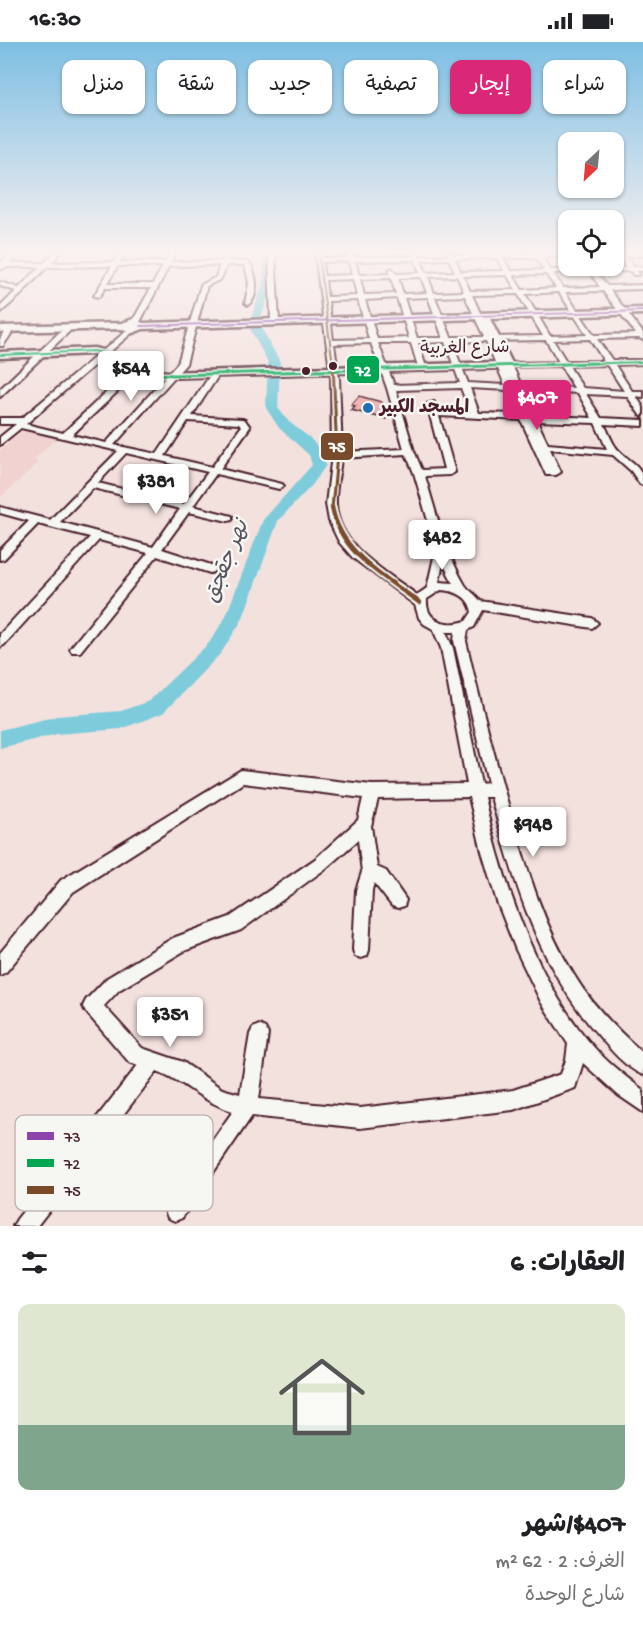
<!DOCTYPE html>
<html lang="ar">
<meta charset="utf-8">
<style>
:root{--surface:#fff;--page:#f6f6f6;--text:#202124;--muted:#757577;--line:#e0e0e0;--accent:#db2777}
body{margin:0;font-family:"Gochi Hand","Playpen Sans Arabic",sans-serif;background:var(--page);color:var(--text);direction:rtl;height:100vh;display:flex;flex-direction:column;font-size:22px;white-space:nowrap}
*{box-sizing:border-box;margin:0}
p{font-size:20px;color:var(--muted)}
.icon{flex:none;width:33px;height:33px;fill:none;stroke:currentColor;stroke-width:2;stroke-linecap:round;stroke-linejoin:round}
.map{position:relative;height:1184px;overflow:hidden;direction:ltr}
.drawer{display:flex;flex-direction:column;background:var(--surface);flex:1}
.drawer>*{flex:none}
.top-card{position:absolute;left:18px;top:18px;width:608px;height:54px;direction:rtl;display:flex;gap:12px}
.needle{width:39px;rotate:206deg}
.controls{position:absolute;left:558px;top:90px;display:grid;gap:12px}
.controls a{display:grid;place-items:center;width:66px;height:66px;border-radius:12px;background:var(--surface);box-shadow:0 2px 4px #0004;font-size:30px}
.price{position:absolute;translate:-50% -51px;padding:0 14px;border-radius:6px;background:#fff;color:#222;font-size:20px;line-height:39px;filter:drop-shadow(0 2px 3px #0008)}
.price::after{content:'';position:absolute;left:50%;top:36px;width:18px;height:14px;margin-left:-9px;background:inherit;clip-path:polygon(0 0,100% 0,50% 100%)}
.price.on{background:var(--accent);color:#fff}
ul{padding:0;list-style:none}
li{display:grid;align-content:center;gap:12px;height:318px;padding:0 18px}
li+li{border-top:2px solid var(--line)}
li span{display:grid;place-items:center;height:186px;border-radius:12px;color:#555}
li>.icon{margin-inline-start:auto}
span .icon{width:108px;height:108px;fill:#fffc;stroke-width:1}
li b{font-size:26px}
h2{display:flex;justify-content:space-between;align-items:center;height:72px;padding:0 18px;font-size:26px}
.chip{padding:0 21px;border-radius:12px;background:var(--surface);box-shadow:0 2px 4px #0004;font-size:21px;line-height:54px}
.chip.on{background:var(--accent);color:#fff}
.status{display:flex;justify-content:space-between;align-items:center;height:42px;padding:0 30px;background:var(--surface);direction:ltr}
.status svg{height:16px;fill:currentColor}
.map>svg:first-child{display:block}
</style>
<div class="status"><b>16:30</b><svg viewBox="0 0 49 12"><path d="M0 12V9h3v3zM5 12V6h3v6zM10 12V3h3v9zM15 12V0h3v12zM26 1h20v11H26zM47 4h2v5h-2z"/></svg></div>
<div class="map">
<svg width="643" height="1184" viewBox="0 0 643 1184">
<rect width="100%" height="100%" fill="#f3e1de"/>
<filter id="ink" filterUnits="userSpaceOnUse"><feTurbulence type="fractalNoise" baseFrequency=".0167" numOctaves="2"/><feDisplacementMap in="SourceGraphic" scale="12" xChannelSelector="R" yChannelSelector="G"/><feConvolveMatrix kernelMatrix="1 2 1 2 8 2 1 2 1" color-interpolation-filters="sRGB"/></filter>
<g filter="url(#ink)">
<!-- built -->
<polygon fill="#f1d2d0" points="25,387 58,395 33,418 39,420 0,456 0,408"/>
<g fill="none" stroke-linecap="round" stroke-linejoin="round">
<!-- river -->
<polygon fill="#7eccdb" fill-rule="evenodd" points="262,210 272,210 274,239 262,273 263,289 280,320 278,366 289,380 310,396 321,409 326,423 313,442 278,479 242,578 221,611 163,671 121,687 57,692 0,706 0,688 57,674 121,669 149,659 209,601 225,576 263,478 312,423 309,413 279,386 266,366 268,320 251,289 252,273 264,239"/>
</g>
<!-- building -->
<polygon fill="#ecb0ae" stroke="#4a1f2b" stroke-width="1.5" points="359,354 382,360 386,377 351,368 355,364 351,363"/>
<g fill="none" stroke-linecap="round" stroke-linejoin="round">
<defs>
<g id="minor">
<path d="M 14,210 L 20,210 L 10,221 L 44,221 L 55,210 L 61,210 L 51,221 L 114,220 L 120,210 L 126,210 L 120,220 L 165,220 L 170,210 L 176,210 L 171,220 L 222,219 L 225,210 L 231,210 L 228,219 L 249,220 C 257,232 260,254 248,263 L 245,261 L 249,241 L 245,223 L 227,223 L 221,237 L 207,244 L 186,322 L 114,403 L 157,412 L 213,329 L 216,329 L 220,331 L 192,374 L 242,377 L 245,378 L 250,385 L 220,427 L 282,442 L 284,444 L 279,447 L 216,432 L 193,464 L 232,474 L 232,478 L 228,479 L 189,470 L 162,507 L 214,524 L 216,527 L 214,530 L 210,531 L 157,514 L 80,610 L 72,610 L 70,607 L 72,604 L 148,511 L 99,498 L 4,603 L 0,605 L 0,592 L 90,495 L 38,482 L 4,517 L 0,518 L 0,508 L 29,479 L 0,471 L 0,465 L 50,478 L 118,409 L 21,386 L 0,403 L 0,395 L 16,382 L 0,382 L 0,376 L 22,376 L 130,286 L 133,286 L 133,290 L 26,382 L 63,391 L 131,327 L 137,327 L 137,331 L 72,393 L 106,401 L 178,321 L 201,243 L 216,235 L 220,223 L 169,224 L 140,280 L 136,282 L 132,280 L 151,246 L 105,246 L 99,255 L 94,254 L 112,224 L 47,225 L 25,248 L 24,250 L 0,271 L 0,265 L 16,249 L 0,244 L 0,240 L 19,246 L 40,225 L 6,225 L 0,228 L 0,221 ZM 118,224 L 163,224 L 153,242 L 107,242 ZM 188,379 L 239,382 L 241,385 L 212,425 L 165,414 ZM 126,411 L 208,430 L 184,462 L 98,441 ZM 93,446 L 180,467 L 153,505 L 60,480 Z"/>
<polygon points="269,210 275,210 279,280 275,282 271,280"/>
<path d="M 315,210 L 321,210 L 322,216 L 348,216 L 347,210 L 353,210 L 354,215 L 413,214 L 412,210 L 418,210 L 420,214 L 447,214 L 446,210 L 452,210 L 454,213 L 494,213 L 493,210 L 499,210 L 501,212 L 533,212 L 532,210 L 538,210 L 539,212 L 568,211 L 568,215 L 542,215 L 550,228 L 587,227 L 585,224 L 591,224 L 593,226 L 627,226 L 617,214 L 614,213 L 614,210 L 643,210 L 643,214 L 624,214 L 634,225 L 643,225 L 643,229 L 637,229 L 638,233 L 634,233 L 630,229 L 596,230 L 607,244 L 643,243 L 643,247 L 610,248 L 643,291 L 643,298 L 639,296 L 597,297 L 612,318 L 643,318 L 643,322 L 615,323 L 632,349 L 643,349 L 643,355 L 636,354 L 643,365 L 643,374 L 640,373 L 627,354 L 586,352 L 601,376 L 643,378 L 643,384 L 604,382 C 608,389 611,398 615,404 C 627,421 643,419 643,443 L 640,442 L 631,429 L 613,413 L 550,407 L 561,430 L 556,433 L 546,433 L 521,378 L 439,374 L 455,430 L 450,433 L 425,434 C 436,471 445,509 465,543 C 469,549 476,552 480,559 L 592,576 L 598,581 L 592,586 L 483,568 L 474,585 L 468,588 L 466,599 C 480,660 496,720 513,780 C 529,833 545,886 574,933 C 592,963 617,988 643,1011 L 643,1033 C 626,1026 611,1008 599,994 C 539,926 514,841 491,755 L 484,755 C 502,838 535,937 591,1002 C 606,1020 625,1034 643,1048 L 643,1070 L 618,1053 L 583,1021 L 575,1046 L 513,1068 L 360,1086 L 252,1074 L 182,1176 L 175,1179 L 168,1176 L 165,1169 L 168,1162 L 233,1069 C 202,1060 186,1040 157,1029 L 37,1184 L 13,1184 L 17,1177 L 138,1023 L 129,1020 L 86,970 L 83,964 L 86,958 L 107,936 L 173,896 L 230,875 L 315,817 L 358,778 L 363,756 L 243,741 L 73,850 L 6,930 L 0,933 L 0,911 L 61,838 L 241,728 L 372,743 L 467,742 L 441,606 L 433,587 L 424,582 L 419,576 L 415,563 L 353,516 L 339,500 L 329,479 L 326,462 L 332,413 L 331,337 ZM 497,216 L 504,229 L 461,230 L 455,217 ZM 503,216 L 536,216 L 544,228 L 511,229 ZM 449,217 L 455,230 L 426,231 L 421,218 ZM 415,218 L 420,231 L 396,232 L 392,226 L 389,228 L 390,232 L 359,233 L 355,219 ZM 349,219 L 352,233 L 324,234 L 322,220 ZM 590,230 L 600,245 L 563,246 L 553,231 ZM 546,232 L 556,246 L 522,248 L 513,233 ZM 507,233 L 516,248 L 470,249 L 463,234 ZM 457,234 L 464,250 L 434,251 L 428,235 ZM 421,235 L 427,251 L 403,252 L 398,236 ZM 391,236 L 396,252 L 364,253 L 360,237 ZM 353,237 L 357,254 L 327,255 L 325,238 ZM 603,249 L 636,292 L 594,293 L 565,250 ZM 559,250 L 587,293 L 550,294 L 525,252 ZM 518,252 L 543,294 L 491,295 L 472,253 ZM 465,254 L 484,295 L 451,295 L 435,255 ZM 428,255 L 443,296 L 417,296 L 404,256 ZM 397,256 L 409,296 L 377,297 L 365,258 ZM 358,258 L 369,297 L 333,298 L 328,259 ZM 590,297 L 604,319 L 566,319 L 553,298 ZM 546,298 L 559,320 L 508,321 L 504,323 L 493,299 ZM 486,299 L 505,343 L 468,341 L 452,300 ZM 445,300 L 460,341 L 394,343 L 378,301 L 411,301 L 418,325 L 422,327 L 426,325 L 418,301 ZM 371,301 L 387,346 L 404,407 L 342,410 L 339,337 L 334,302 ZM 607,323 L 624,349 L 583,346 L 569,324 ZM 561,324 L 574,346 L 521,343 L 513,325 ZM 461,346 L 470,370 L 437,369 L 434,360 L 427,362 L 444,427 L 422,428 L 414,409 L 396,348 ZM 470,346 L 507,348 L 518,372 L 479,371 ZM 524,348 L 578,351 L 592,376 L 535,373 ZM 537,379 L 595,381 L 607,407 L 548,402 ZM 406,412 L 414,431 L 436,506 L 427,546 L 417,553 C 387,530 338,505 336,462 C 335,447 340,430 341,416 ZM 443,521 L 453,541 L 439,540 ZM 441,548 C 456,549 469,554 472,570 L 466,579 C 447,585 425,580 427,557 ZM 446,590 L 455,590 L 454,599 L 488,741 L 481,742 L 453,606 ZM 469,755 L 482,810 L 497,860 L 516,908 L 541,960 L 568,1002 L 566,1018 L 561,1032 L 513,1048 L 360,1066 L 259,1057 L 268,992 L 265,986 L 259,983 L 253,986 L 250,992 L 240,1052 L 222,1047 L 183,1020 L 142,1006 L 104,964 L 119,948 L 184,909 L 241,888 L 325,827 L 358,798 L 362,830 L 356,848 L 353,908 L 355,914 L 361,916 L 367,914 L 369,908 L 372,848 L 374,841 L 392,864 L 398,866 L 404,864 L 406,858 L 386,829 L 377,825 L 371,784 L 378,757 Z"/>
<polygon points="67,283 74,285 0,355 0,347"/>
<polygon points="8,284 15,286 3,304 0,304 0,297"/>
</g>
<polygon id="highway" points="643,266 643,272 490,277 513,323 508,326 160,336 118,329 103,314 94,312 0,316 0,310 94,306 111,310 120,321 133,326 167,330 501,320 480,277 143,287 133,291 123,287 0,290 0,284 122,281 133,277 143,281"/>
</defs>
<!-- minor casing -->
<use href="#minor" stroke="#4a1f2b" stroke-width="4"/>
<!-- highway casing -->
<use href="#highway" stroke="#4a1f2b" stroke-width="5"/>
<!-- minor -->
<use href="#minor" fill="#f6f6f2" fill-rule="evenodd"/>
<!-- highway -->
<use href="#highway" fill="#f6f6f2" fill-rule="evenodd"/>
<defs>
<polyline id="bus-1" points="141,284 643,269"/>
<g id="bus-2-far1">
<polyline points="0,313 94,309 107,312 116,323"/>
<polyline points="542,323 643,320"/>
</g>
<polyline id="bus-2" points="114,321 136,331 174,333 596,321"/>
<polyline id="bus-3-far2" points="318,210 333,323"/>
<polyline id="bus-3-far1" points="332,467 337,413 333,321"/>
<path id="bus-3" d="M 332,465 C 340,511 385,535 420,561"/>
</defs>
<!-- bus-1 casing -->
<use href="#bus-1" stroke="#f6f6f2" stroke-width="4.5"/>
<!-- bus-2-far1 casing -->
<use href="#bus-2-far1" stroke="#f6f6f2" stroke-width="4.5"/>
<!-- bus-2 casing -->
<use href="#bus-2" stroke="#f6f6f2" stroke-width="6"/>
<!-- bus-3-far2 casing -->
<use href="#bus-3-far2" stroke="#f6f6f2" stroke-width="4.5"/>
<!-- bus-3-far1 casing -->
<use href="#bus-3-far1" stroke="#f6f6f2" stroke-width="6"/>
<!-- bus-3 casing -->
<use href="#bus-3" stroke="#f6f6f2" stroke-width="9"/>
<!-- bus-1 -->
<use href="#bus-1" stroke="#8e44ad" stroke-width="2"/>
<!-- bus-2-far1 -->
<use href="#bus-2-far1" stroke="#00a651" stroke-width="2"/>
<!-- bus-2 -->
<use href="#bus-2" stroke="#00a651" stroke-width="3"/>
<!-- bus-3-far2 -->
<use href="#bus-3-far2" stroke="#7a4b2a" stroke-width="2"/>
<!-- bus-3-far1 -->
<use href="#bus-3-far1" stroke="#7a4b2a" stroke-width="3"/>
<!-- bus-3 -->
<use href="#bus-3" stroke="#7a4b2a" stroke-width="4.5"/>
</g>
</g>
<!-- sky -->
<linearGradient id="sky" x2="0" y2="1"><stop stop-color="#7dbee3"/><stop offset="0.56" stop-color="#faf2f0"/><stop offset="1" stop-color="#faf2f0" stop-opacity="0"/></linearGradient>
<rect width="643" height="375" fill="url(#sky)"/>
<!-- markers -->
<g fill="#4a1f2b" stroke="#f6f6f2" stroke-width="2">
<circle cx="333" cy="324" r="5"/>
<circle cx="306" cy="329" r="5"/>
</g>
<circle fill="#1f6fb2" stroke="#f6f6f2" stroke-width="2" cx="368" cy="366" r="6"/>
<g text-anchor="middle" dominant-baseline="central" stroke-width="5" stroke-linejoin="round" paint-order="stroke">
<!-- far-street labels -->
<g font-size="18" fill="#4a1f2b" stroke="#f6f6f2">
<text transform="translate(465 307) rotate(-1)">شارع الغربية</text>
</g>
<!-- far-poi labels -->
<g font-size="18" font-weight="bold" fill="#4a1f2b" stroke="#f6f6f2" text-anchor="start">
<text x="380" y="366">المسجد الكبير</text>
</g>
<!-- water labels -->
<g font-size="22" font-style="italic" fill="#5a5360" stroke="#f6f6f2">
<text transform="translate(228 520) rotate(-68)">نهر جقجق</text>
</g>
</g>
<!-- legend -->
<rect x="15" y="1073" width="198" height="96" rx="9" fill="#f6f6f2" stroke="#c2b6b6" stroke-width="1.5"/>
<rect x="27" y="1090" width="27" height="8" fill="#8e44ad"/>
<rect x="27" y="1117" width="27" height="8" fill="#00a651"/>
<rect x="27" y="1144" width="27" height="8" fill="#7a4b2a"/>
<g font-size="16" fill="#4a1f2b">
<text x="64" y="1100">73</text>
<text x="64" y="1127">72</text>
<text x="64" y="1154">75</text>
</g>
<g stroke="#f6f6f2" stroke-width="2">
<rect x="346" y="313" width="34" height="29" rx="6" fill="#00a651"/>
<rect x="320" y="390" width="34" height="29" rx="6" fill="#7a4b2a"/>
</g>
<g font-size="16" text-anchor="middle" font-weight="bold" fill="#fff">
<text x="363" y="334">72</text>
<text x="337" y="410">75</text>
</g>
</svg>
<div class="controls">
<a><svg class="needle" viewBox="-14 -14 28 28"><path d="M0-13l5 13h-10z" fill="#e53935"/><path d="M0 13l5-13h-10z" fill="#757577"/></svg></a>
<a><svg class="icon" aria-label="locate" viewBox="0 0 24 24"><circle cx="12" cy="12" r="6"/><path d="M12 2v4M12 18v4M2 12h4M18 12h4"/></svg></a>
</div>
<b class="price" style="left:131px;top:360px">$544</b>
<b class="price on" style="left:537px;top:389px">$407</b>
<b class="price" style="left:156px;top:473px">$381</b>
<b class="price" style="left:442px;top:529px">$482</b>
<b class="price" style="left:533px;top:816px">$948</b>
<b class="price" style="left:170px;top:1006px">$351</b>
<div class="top-card">
<a class="chip">شراء</a>
<a class="chip on">إيجار</a>
<a class="chip">تصفية</a>
<a class="chip">جديد</a>
<a class="chip">شقة</a>
<a class="chip">منزل</a>
</div>
</div>
<section class="drawer">
<h2>العقارات: 6<svg class="icon" aria-label="filters" viewBox="0 0 24 24"><path d="M4 7h16M4 17h16"/><circle cx="9" cy="7" r="2"/><circle cx="15" cy="17" r="2"/></svg></h2>
<ul>
<li><span style="background:linear-gradient(#dfe7d0 65%,#7fa58c 0)"><svg class="icon" aria-label="home" viewBox="0 0 24 24"><path d="M3 11l9-7 9 7M6 9v11h12V9"/></svg></span><div><b>$407/شهر</b><p>الغرف: 2 · 62 m²</p><p>شارع الوحدة</p></div></li>
</ul>
</section>
